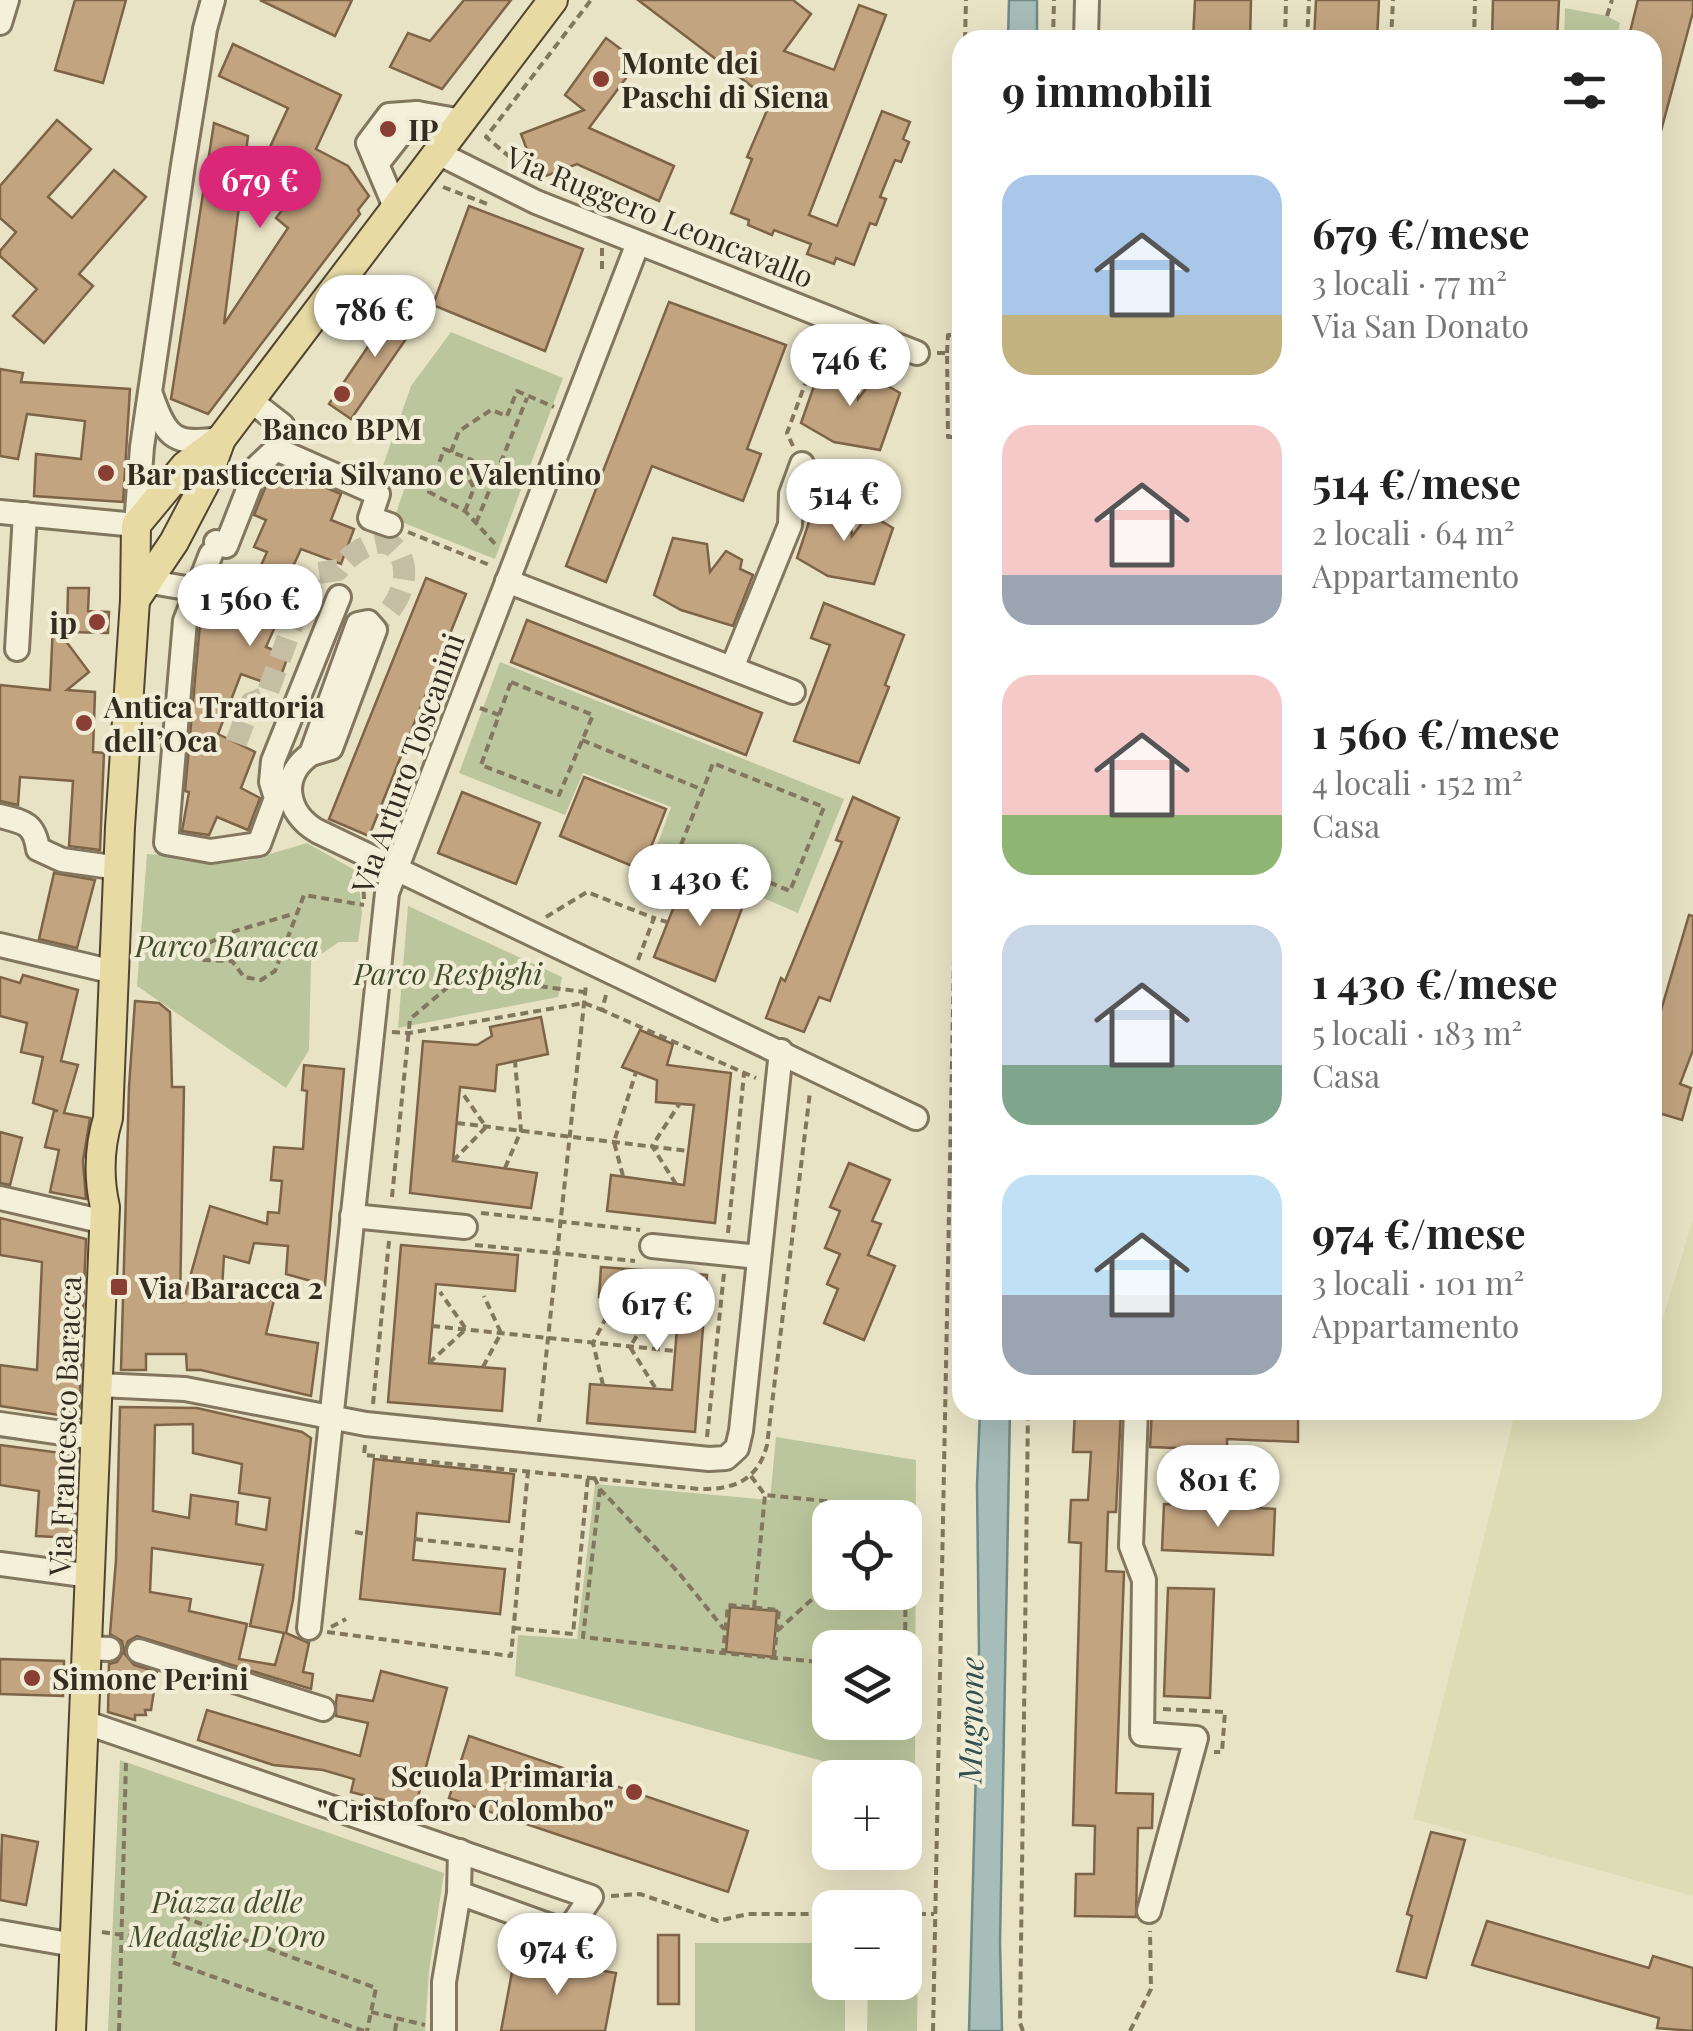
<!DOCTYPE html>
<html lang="it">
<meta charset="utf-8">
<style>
:root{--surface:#fff;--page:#f2f2f2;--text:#222;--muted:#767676;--accent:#db2777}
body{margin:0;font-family:"Playfair Display",serif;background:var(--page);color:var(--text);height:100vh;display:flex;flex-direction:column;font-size:38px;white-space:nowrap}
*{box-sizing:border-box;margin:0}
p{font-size:32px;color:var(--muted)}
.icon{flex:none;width:55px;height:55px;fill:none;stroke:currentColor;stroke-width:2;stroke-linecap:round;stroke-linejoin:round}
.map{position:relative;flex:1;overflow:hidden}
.panel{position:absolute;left:952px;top:30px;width:710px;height:1390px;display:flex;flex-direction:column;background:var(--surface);border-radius:30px;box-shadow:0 10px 40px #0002}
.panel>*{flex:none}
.buttons{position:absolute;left:812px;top:1500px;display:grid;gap:20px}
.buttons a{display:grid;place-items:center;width:110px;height:110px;border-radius:20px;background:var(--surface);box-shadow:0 10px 40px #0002;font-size:50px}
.price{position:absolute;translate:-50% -85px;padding:0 22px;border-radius:35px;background:#fff;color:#222;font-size:32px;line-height:65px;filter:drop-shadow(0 2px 5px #0008)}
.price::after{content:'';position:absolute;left:50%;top:60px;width:30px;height:22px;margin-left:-15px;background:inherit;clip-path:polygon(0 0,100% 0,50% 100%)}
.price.active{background:var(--accent);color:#fff}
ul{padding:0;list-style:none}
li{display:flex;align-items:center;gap:30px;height:250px;padding:0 50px}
li span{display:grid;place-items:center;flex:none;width:280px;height:200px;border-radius:30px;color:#555}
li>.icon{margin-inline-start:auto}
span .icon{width:120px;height:120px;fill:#fffc;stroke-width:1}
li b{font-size:42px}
h2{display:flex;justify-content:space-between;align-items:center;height:120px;padding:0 50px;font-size:42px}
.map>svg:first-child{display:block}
</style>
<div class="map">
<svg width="1693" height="2031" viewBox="0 0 1693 2031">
<rect width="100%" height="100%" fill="#e9e3c6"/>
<!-- farmland -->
<polygon fill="#dddcb5" points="1693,1219 1693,1896 1413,1819 1516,1410 1602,1410 1632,1416 1634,1410 1652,1410 1653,1351"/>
<!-- green -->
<g fill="#bbc69c" fill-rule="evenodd">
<polygon points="1565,8 1607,16 1620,23 1616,40 1564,40"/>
<polygon points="451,332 563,378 495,559 394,519 405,487 380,474 411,386"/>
<polygon points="500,662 844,799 798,913 655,851 671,807 583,773 565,815 459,773"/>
<polygon points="307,843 358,872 362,913 358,942 339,942 311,961 309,1050 286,1088 137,986 147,854 246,861"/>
<polygon points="408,906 562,977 558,997 398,1028"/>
<path d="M 776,1437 L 916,1460 L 915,1787 L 905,1784 L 905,1778 L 880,1777 L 515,1676 L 518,1635 L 577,1639 L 595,1484 L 770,1500 ZM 830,1518 L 905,1518 L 905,1592 L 830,1592 ZM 830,1648 L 905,1648 L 905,1722 L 830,1722 Z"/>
<polygon points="120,1760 444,1873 429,1971 425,2031 108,2031"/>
<polygon points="695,1943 830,1943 830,1982 845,1983 845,2031 695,2031"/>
<polygon points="905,1952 918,1952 917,2031 867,2031 868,1983 905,1982"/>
</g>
<!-- water -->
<g fill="#a7bdb9" stroke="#6f8a87" stroke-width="2.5">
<polygon points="1009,0 1037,0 1037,40 1008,40"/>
<polygon points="980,1410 1010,1410 1000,1942 1002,2031 969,2031 979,1652 977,1485"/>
</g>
<!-- building -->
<g fill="#c2a481" stroke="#7e6447" stroke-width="2.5" fill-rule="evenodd">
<polygon points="75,0 126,0 103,83 55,70"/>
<polygon points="260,0 352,0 335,36"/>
<polygon points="464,0 511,0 442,89 390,67 408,33 430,41"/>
<polygon points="638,0 793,0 811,14 784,51 834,70 859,5 886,15 809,215 837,226 882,111 910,122 903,139 909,142 901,162 895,160 880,197 886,199 876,225 870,223 854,265 836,258 834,264 807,254 811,244 774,230 772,235 748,225 749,220 731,213 752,159 747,157 771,101"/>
<polygon points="1195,0 1251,0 1250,40 1193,40"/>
<polygon points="1316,0 1379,0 1377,40 1314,40"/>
<polygon points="1493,0 1559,0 1557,40 1492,40"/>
<polygon points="1638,0 1693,0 1693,12 1658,142 1652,141 1652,40 1628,40"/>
<polygon points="606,38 638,62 589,128 674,166 659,201 577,164 538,179 521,134 584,110 565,95"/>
<polygon points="233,44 341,95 316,149 348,166 369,196 358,210 360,214 208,414 171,399 214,123 248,136 224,324 288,228 276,218 295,193 302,178 264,160 288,108 219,76"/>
<polygon points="57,120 91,149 48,197 72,218 114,170 146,197 79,274 93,286 44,343 13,316 37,289 0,256 0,251 16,232 0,218 0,186"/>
<polygon points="469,206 583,249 545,351 433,305"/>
<polygon points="399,301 421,317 351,419 329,404"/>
<polygon points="669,302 786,345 747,449 761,454 743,501 652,466 606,582 566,566"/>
<polygon points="821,366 855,372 858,399 874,378 900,393 880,450 834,442 801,423"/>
<polygon points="0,369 23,373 21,382 130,389 123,502 34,496 36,454 81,459 85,421 27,414 18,459 0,456"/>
<polygon points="270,476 298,487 303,478 341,494 331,520 354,529 341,564 301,549 269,619 277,622 266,647 288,656 277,687 241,674 218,734 255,752 241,788 260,798 248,830 217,817 209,835 182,831 189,792 185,791 200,624 208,603 239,615 267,552 254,547 266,520 254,515"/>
<polygon points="816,501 849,507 852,536 869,514 893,528 874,584 828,576 797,558"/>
<polygon points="673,538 707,544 710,572 726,551 742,560 740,569 753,575 733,626 681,610 654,595"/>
<polygon points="426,578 466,594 369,836 329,819"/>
<polygon points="68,588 89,588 88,611 109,612 108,633 67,632"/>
<polygon points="824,603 904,635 885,685 889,687 859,763 794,741 830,645 811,638"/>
<polygon points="527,620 762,713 746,755 511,662"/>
<polygon points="53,624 89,672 67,690 95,692 93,752 104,753 100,850 69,846 73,781 20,777 18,805 0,801 0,685 50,690"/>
<polygon points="584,777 666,809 642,870 560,836"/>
<polygon points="462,792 540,823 516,884 438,853"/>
<polygon points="853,797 899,818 830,1001 819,997 804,1032 766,1018 781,978 785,981 842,842 836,840"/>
<polygon points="54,873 95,880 77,948 39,939"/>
<polygon points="686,876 745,900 715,981 654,957"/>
<polygon points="1689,915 1693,916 1693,1050 1680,1084 1691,1088 1682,1120 1652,1111 1652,1041"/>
<polygon points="23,975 78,990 61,1061 78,1065 64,1113 90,1118 83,1161 86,1199 50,1192 59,1150 45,1147 54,1111 58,1111 33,1103 43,1057 21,1052 27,1023 0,1016 0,977 20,983"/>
<polygon points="135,1001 159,1003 170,1012 172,1087 184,1087 180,1302 183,1302 210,1206 267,1224 268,1212 279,1213 282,1181 271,1180 274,1147 303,1149 307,1091 302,1090 304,1065 344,1069 325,1285 286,1274 288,1246 254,1243 249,1263 224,1256 222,1289 274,1300 266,1334 318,1343 311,1396 201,1370 187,1370 186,1354 146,1354 146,1370 121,1370 129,1087"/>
<polygon points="541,1017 548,1054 497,1065 495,1091 460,1087 453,1161 537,1173 531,1208 410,1193 423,1041 477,1045 492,1036 490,1027"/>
<polygon points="640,1030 673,1044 667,1065 731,1073 715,1223 607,1211 611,1175 684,1185 694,1105 656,1102 657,1080 622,1067"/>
<polygon points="0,1132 22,1138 10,1185 0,1183"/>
<polygon points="849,1163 890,1180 872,1221 881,1224 868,1255 895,1266 864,1340 824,1323 838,1289 827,1284 840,1254 825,1248 840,1211 830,1207"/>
<polygon points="0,1218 86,1239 79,1418 0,1406 0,1365 37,1370 42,1262 0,1255"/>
<polygon points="401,1245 518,1255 515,1291 436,1284 429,1363 505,1369 502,1411 388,1402"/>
<polygon points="601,1267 707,1275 695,1432 587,1423 590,1384 672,1390 679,1303 599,1297"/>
<path d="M 120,1407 L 197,1408 L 302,1432 L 311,1438 L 293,1600 L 286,1633 L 309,1643 L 303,1672 L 313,1674 L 311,1689 L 137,1636 L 128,1641 L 124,1653 L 134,1665 L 157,1672 L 151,1710 L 145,1710 L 146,1715 L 135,1715 L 135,1720 L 108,1712 L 109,1664 L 117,1662 L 124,1651 L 122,1641 L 110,1634 L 116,1560 ZM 193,1424 L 193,1453 L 242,1464 L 239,1493 L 270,1498 L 266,1530 L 236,1524 L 238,1502 L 191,1495 L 189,1518 L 153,1511 L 155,1425 ZM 152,1548 L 263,1565 L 250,1626 L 284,1633 L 275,1665 L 239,1659 L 247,1624 L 189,1611 L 191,1599 L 150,1592 Z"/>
<polygon points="1075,1410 1121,1410 1116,1512 1108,1512 1106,1571 1124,1572 1116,1793 1153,1794 1152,1828 1138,1828 1136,1917 1075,1916 1076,1874 1094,1874 1095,1826 1073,1825 1081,1543 1069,1542 1071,1500 1088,1500 1091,1452 1073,1452"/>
<polygon points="1152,1410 1298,1410 1298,1442 1227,1439 1227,1450 1150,1447"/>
<polygon points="0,1445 77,1455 74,1538 36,1536 39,1491 0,1485"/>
<polygon points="374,1459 514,1474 509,1522 417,1513 415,1539 413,1560 505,1569 500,1614 360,1599"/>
<polygon points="1164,1504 1275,1509 1273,1555 1162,1550"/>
<polygon points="1168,1588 1214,1589 1210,1698 1164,1696"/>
<polygon points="730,1607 777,1611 773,1657 726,1652"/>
<polygon points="0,1659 64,1661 63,1696 0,1694"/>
<polygon points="381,1671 447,1688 415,1808 351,1792 354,1779 323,1770 273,1765 198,1740 207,1710 360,1756 368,1723 336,1716 336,1702 337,1695 373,1701"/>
<polygon points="469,1736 748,1831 728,1892 449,1798"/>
<polygon points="1431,1832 1465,1840 1426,1978 1397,1971 1412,1916 1407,1914"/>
<polygon points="2,1835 38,1842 26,1905 0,1900"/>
<polygon points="1487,1921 1649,1968 1653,1956 1693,1968 1693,2031 1657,2028 1659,2018 1472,1965"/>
<rect x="658" y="1935" width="21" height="69"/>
<polygon points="515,1956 616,1973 605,2031 501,2031"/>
</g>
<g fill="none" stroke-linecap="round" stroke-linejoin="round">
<!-- minor-tunnel -->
<path stroke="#c5bea5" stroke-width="22" stroke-dasharray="22 11" stroke-linecap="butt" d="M 236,743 L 251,703 L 266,697 L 311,574 L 338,570 C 350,552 388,526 401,557 C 412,582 393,614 373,625"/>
<defs>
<g id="minor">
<polyline points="0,23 7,0"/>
<polyline points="1086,40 1087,0"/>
<polyline points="438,153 536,202 917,353"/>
<polyline points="377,164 417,113"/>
<polyline points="395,207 368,143 389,115 417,113 462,121"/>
<path d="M 152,397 C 167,440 176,445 221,439"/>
<polyline points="250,400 282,425 276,449 378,494 370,518 390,525"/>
<polyline points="0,512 136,525 142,447 183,165 205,29 213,0"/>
<polyline points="216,542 226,546 257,467 276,449"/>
<polyline points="211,554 185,621 166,843 211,851 259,844 276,798 271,782 273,761 339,597"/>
<polyline points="145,581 198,590"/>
<polyline points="507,581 793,692"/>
<polyline points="17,649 25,514"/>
<polyline points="732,668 790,525 791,494 802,464"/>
<path d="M 311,754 L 331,748 L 375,630 L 368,622 L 358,624 L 311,754 C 279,776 286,813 317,831 L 916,1118"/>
<path d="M 0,816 C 24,822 34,823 38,849 L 62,860 L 119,868"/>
<polyline points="0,945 114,972"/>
<polyline points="0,1198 105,1222"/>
<polyline points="352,1216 465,1227"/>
<polyline points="652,1246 759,1257"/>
<polyline points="99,1385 185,1389 366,1424 709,1459 726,1458 737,1448 741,1431 781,1051"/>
<polyline points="1136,1410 1131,1546 1144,1580 1142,1734 1196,1738 1149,1911"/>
<polyline points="0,1424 97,1438"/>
<polyline points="0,1564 91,1576"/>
<polyline points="309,1628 387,893 638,243"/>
<polyline points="87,1648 109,1649"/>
<polyline points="139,1651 323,1709"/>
<polyline points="84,1722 591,1897 567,1932 459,1893"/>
<polyline points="0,1932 74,1945"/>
<polyline points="444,2031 444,1982 459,1893 460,1851"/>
</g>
<g id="major">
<polyline points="135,600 174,542 205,483 221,439 553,0"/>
<path d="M 71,2031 L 105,1207 C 98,1176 99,1148 108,1118 L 120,827 L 135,600 L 136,525 L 185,466 L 221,439"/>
</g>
</defs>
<!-- minor casing -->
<use href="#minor" stroke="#82765e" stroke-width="28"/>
<!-- major casing -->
<use href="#major" stroke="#504432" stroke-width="32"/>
<!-- path -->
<g stroke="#82765e" stroke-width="4" stroke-dasharray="8 5" stroke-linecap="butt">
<polyline points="1607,16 1612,0"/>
<polyline points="965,40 966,0"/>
<polyline points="1053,40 1054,0"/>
<polyline points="1285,40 1286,0"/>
<polyline points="1307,40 1309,0"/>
<polyline points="1391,40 1393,0"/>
<polyline points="1474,40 1475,0"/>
<polyline points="962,106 960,186 962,275"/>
<polyline points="530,174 486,137 591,0"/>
<polyline points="443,187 490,205"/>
<polyline points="602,248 602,274"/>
<polyline points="937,353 947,353 948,437 957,437 956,355 962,355"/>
<polyline points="947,353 948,335 956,335 956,353"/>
<polyline points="793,446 787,433 822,338"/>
<polyline points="451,452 459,431 491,410 507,416 517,391 554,407"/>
<polyline points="465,511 474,488 467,475 472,460 444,449 429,492 465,511 497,546"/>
<polyline points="476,523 527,398"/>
<polyline points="408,532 492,566"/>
<polygon points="511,682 593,715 559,795 481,765"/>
<polyline points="480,708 499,715"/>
<polyline points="582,740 703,790 681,845 790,891 824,807 713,763 703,790"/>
<polyline points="363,878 364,899"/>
<polyline points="546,917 587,892 654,918"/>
<polyline points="139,949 185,954 202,960 232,961 244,977 261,980 275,971 304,895 364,905"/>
<polyline points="185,954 232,932 293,914"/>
<polyline points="638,960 654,918 667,922"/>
<polyline points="606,995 602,1010 756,1078"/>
<polyline points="392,1032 409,1033 584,1003 602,1010"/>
<polyline points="457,1123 688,1151"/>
<polyline points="453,1161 486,1127 461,1091"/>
<polyline points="505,1168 521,1131 515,1061"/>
<polyline points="623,1176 614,1142 636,1072"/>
<polyline points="676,1184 652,1146 680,1103"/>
<polyline points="392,1197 410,1019 461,976 584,992"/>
<polyline points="481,1213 640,1230"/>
<polyline points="728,1233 744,1074"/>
<polyline points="475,1245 635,1261"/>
<polyline points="650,1314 630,1347 656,1389"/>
<polyline points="432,1326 675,1351"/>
<polyline points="429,1363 466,1329 440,1292"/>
<polyline points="483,1367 501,1333 484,1296"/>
<polyline points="603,1385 593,1343 610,1310"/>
<polyline points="373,1404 389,1241"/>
<polyline points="539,1422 586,985"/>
<polyline points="707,1437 724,1273"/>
<path d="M 365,1445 L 364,1455 L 699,1489 C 734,1490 758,1480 767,1445 L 810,1092"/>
<polyline points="751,1476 765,1495 906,1509"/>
<polyline points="594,1477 600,1489 678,1572 724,1629"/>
<polyline points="600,1489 583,1637 723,1653"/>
<polyline points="897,1518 906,1509"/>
<polyline points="355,1532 366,1534"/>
<polyline points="415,1539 520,1551"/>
<polyline points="754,1608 765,1495"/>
<polyline points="331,1627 346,1619"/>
<polyline points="513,1628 573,1634 588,1476"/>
<polyline points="777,1631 830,1583"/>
<polyline points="327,1632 511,1656 528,1471"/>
<polyline points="774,1658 779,1610 728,1605 723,1653 830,1663"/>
<polyline points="905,1669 906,1509"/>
<polyline points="1163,1709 1225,1712 1222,1752 1214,1752"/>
<polyline points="611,1896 640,1894 718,1921 748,1914 830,1914"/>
<polyline points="905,1914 934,1914"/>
<polyline points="102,1932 177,1943"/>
<polyline points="371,2012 425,2025"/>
<polyline points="119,2031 126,1761"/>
<polyline points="364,2031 172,1962 185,1918 376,1988 367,2031"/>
<polyline points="395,2031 397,2018"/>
<polyline points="933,2031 962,549"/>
<polyline points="1023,2031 1020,2023 1028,1410"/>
<polyline points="1130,2031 1151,1989 1150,1931"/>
</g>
<!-- minor -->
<use href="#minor" stroke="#f5f0d9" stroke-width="22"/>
<!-- major -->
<use href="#major" stroke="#e7daa3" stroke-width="28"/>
</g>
<!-- markers -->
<g fill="#8a3f35" stroke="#f1ecd5" stroke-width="4">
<circle cx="601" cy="79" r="10"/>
<circle cx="388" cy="129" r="10"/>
<circle cx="342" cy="394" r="10"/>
<circle cx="106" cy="473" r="10"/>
<circle cx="97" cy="622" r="10"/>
<circle cx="84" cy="723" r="10"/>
<rect x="109" y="1277" width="20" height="20" rx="5"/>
<circle cx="32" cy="1678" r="10"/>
<circle cx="634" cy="1792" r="10"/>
</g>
<g text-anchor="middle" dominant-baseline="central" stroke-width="8" stroke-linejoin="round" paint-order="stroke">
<!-- poi labels -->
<g font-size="30" font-weight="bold" fill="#342c20" stroke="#f1ecd5" text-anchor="start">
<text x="621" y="62">Monte dei<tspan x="621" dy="34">Paschi di Siena</tspan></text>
<text x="408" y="129">IP</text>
<text x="342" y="428" text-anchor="middle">Banco BPM</text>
<text x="126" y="473">Bar pasticceria Silvano e Valentino</text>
<text x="77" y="622" text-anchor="end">ip</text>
<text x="104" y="706">Antica Trattoria<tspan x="104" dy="34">dell’Oca</tspan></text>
<text x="139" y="1287">Via Baracca 2</text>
<text x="52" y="1678">Simone Perini</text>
<text x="614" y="1775" text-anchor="end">Scuola Primaria<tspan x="614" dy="34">"Cristoforo Colombo"</tspan></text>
</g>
<!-- street labels -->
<g font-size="30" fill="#342c20" stroke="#f1ecd5">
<text transform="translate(660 216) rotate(22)">Via Ruggero Leoncavallo</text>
<text transform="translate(407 763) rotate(-70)">Via Arturo Toscanini</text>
<text transform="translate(64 1426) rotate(-88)">Via Francesco Baracca</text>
</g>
<!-- park labels -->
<g font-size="30" font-style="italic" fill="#404e29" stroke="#f1ecd5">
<text x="227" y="945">Parco Baracca</text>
<text x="448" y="973">Parco Respighi</text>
<text x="227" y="1901">Piazza delle<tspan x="227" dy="34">Medaglie D'Oro</tspan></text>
</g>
<!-- water labels -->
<g font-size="32" font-style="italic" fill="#315052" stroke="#f1ecd5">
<text transform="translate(969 1720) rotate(-89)">Mugnone</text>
</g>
</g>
</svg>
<div class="buttons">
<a><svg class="icon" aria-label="locate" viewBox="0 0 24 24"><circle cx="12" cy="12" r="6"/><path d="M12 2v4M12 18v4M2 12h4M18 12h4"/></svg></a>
<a><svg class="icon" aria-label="layers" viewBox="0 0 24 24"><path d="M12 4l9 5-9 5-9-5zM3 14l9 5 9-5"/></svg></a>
<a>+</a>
<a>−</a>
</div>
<b class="price active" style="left:260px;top:231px">679 €</b>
<b class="price" style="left:375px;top:360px">786 €</b>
<b class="price" style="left:850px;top:409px">746 €</b>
<b class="price" style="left:844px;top:544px">514 €</b>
<b class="price" style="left:250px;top:649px">1 560 €</b>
<b class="price" style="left:700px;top:929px">1 430 €</b>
<b class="price" style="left:657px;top:1354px">617 €</b>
<b class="price" style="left:1218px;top:1530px">801 €</b>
<b class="price" style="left:557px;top:1998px">974 €</b>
<section class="panel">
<h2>9 immobili<svg class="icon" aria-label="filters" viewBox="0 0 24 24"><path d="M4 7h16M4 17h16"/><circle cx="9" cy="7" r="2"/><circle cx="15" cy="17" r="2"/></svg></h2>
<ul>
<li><span style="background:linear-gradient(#a9c7e8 70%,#c2b280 0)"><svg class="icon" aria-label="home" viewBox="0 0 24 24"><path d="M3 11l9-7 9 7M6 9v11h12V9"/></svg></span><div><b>679 €/mese</b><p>3 locali · 77 m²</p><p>Via San Donato</p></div></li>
<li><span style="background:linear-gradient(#f6c9c9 75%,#9aa5b1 0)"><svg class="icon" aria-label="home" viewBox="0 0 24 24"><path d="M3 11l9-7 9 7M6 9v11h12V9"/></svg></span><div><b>514 €/mese</b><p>2 locali · 64 m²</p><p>Appartamento</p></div></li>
<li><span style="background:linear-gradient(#f6c9c9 70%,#8fb573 0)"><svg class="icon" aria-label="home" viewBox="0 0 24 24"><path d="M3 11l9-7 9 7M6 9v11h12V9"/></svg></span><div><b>1 560 €/mese</b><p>4 locali · 152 m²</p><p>Casa</p></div></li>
<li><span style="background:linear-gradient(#c9d6e8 70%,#7fa58c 0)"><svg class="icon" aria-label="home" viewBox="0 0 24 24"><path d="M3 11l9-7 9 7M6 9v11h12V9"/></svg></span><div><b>1 430 €/mese</b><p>5 locali · 183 m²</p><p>Casa</p></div></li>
<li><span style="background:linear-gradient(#bfe0f5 60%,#9aa5b1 0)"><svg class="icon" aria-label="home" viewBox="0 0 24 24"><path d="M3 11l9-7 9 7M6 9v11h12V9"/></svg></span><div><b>974 €/mese</b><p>3 locali · 101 m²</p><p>Appartamento</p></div></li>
</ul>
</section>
</div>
